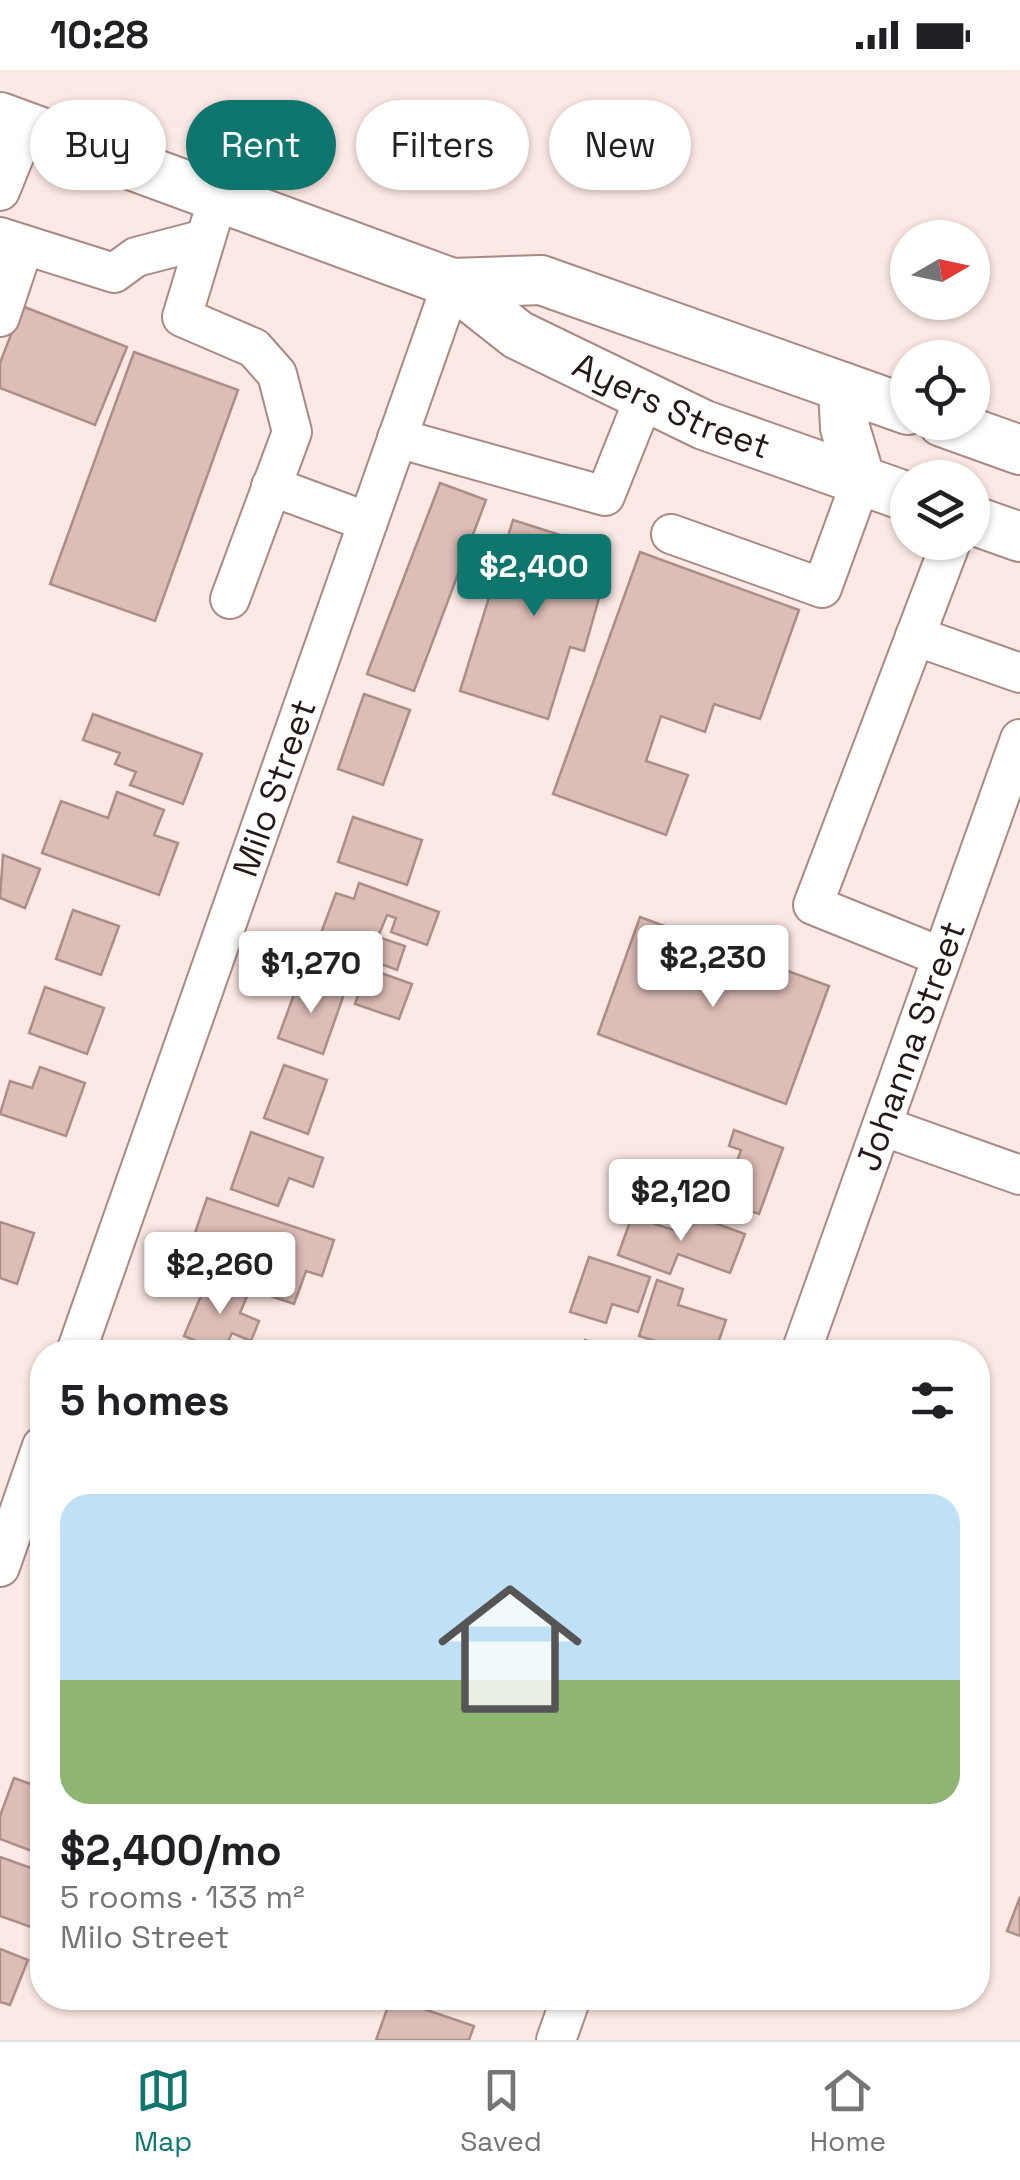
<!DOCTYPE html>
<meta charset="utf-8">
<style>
:root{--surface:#fff;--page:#f2f2f2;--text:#202124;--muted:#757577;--line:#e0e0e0;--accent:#0f766e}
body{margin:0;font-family:"Space Grotesk",sans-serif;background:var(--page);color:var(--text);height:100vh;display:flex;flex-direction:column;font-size:38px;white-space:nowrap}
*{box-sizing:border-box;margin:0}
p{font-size:32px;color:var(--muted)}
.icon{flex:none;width:55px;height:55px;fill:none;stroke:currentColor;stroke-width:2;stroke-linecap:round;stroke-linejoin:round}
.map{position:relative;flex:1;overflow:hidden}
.side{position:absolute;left:30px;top:1270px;width:960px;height:670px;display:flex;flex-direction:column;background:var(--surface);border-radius:40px;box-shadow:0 2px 8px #0004}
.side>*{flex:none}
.top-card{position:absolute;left:30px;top:30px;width:960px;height:90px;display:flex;gap:20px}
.needle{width:65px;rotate:81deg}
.buttons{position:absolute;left:890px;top:150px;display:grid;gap:20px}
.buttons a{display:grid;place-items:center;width:100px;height:100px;border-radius:50%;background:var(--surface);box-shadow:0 2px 8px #0004;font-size:50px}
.price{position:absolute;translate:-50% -85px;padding:0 22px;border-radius:10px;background:#fff;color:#222;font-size:32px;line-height:65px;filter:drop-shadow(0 2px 5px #0008)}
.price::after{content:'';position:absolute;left:50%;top:60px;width:30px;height:22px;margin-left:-15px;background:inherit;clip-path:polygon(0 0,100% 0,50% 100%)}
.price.selected{background:var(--accent);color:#fff}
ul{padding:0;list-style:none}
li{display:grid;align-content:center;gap:20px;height:530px;padding:0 30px}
li span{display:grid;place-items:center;height:310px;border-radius:30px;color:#555}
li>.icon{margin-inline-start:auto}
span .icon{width:180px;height:180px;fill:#fffc;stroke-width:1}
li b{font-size:42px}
h2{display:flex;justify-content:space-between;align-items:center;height:120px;padding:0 30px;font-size:42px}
.chip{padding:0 35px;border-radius:45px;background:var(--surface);box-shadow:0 2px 8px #0004;font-size:35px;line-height:90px}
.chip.selected{background:var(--accent);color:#fff}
.status{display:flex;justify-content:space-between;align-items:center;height:70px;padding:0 50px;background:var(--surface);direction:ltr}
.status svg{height:28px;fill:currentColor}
.dock{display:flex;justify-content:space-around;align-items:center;height:140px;border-top:2px solid var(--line);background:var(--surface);font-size:28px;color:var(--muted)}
.dock a{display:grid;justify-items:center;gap:5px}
.dock .selected{color:var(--accent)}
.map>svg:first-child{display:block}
</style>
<div class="status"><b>10:28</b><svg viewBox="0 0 49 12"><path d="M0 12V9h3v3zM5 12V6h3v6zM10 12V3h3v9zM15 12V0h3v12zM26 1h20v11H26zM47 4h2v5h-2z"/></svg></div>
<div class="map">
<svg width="1020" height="1970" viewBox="0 0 1020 1970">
<rect width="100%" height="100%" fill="#fce8e4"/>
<!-- building -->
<g fill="#ddbdb7" stroke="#ac8e88" stroke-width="2.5">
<polygon points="22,236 127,277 95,355 0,318 0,293"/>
<polygon points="134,282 238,320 155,551 50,514"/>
<polygon points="440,413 486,430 414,621 367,604"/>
<polygon points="513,450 601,478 591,510 603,514 584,581 570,577 548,649 460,621"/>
<polygon points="640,482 799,540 760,649 714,634 705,662 661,646 646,691 688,705 666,765 553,724"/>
<polygon points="364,624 410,640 383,715 338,699"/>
<polygon points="93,644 202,684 183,734 130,715 136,702 115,694 120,683 83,670"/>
<polygon points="117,722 164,740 154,765 178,773 159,825 42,783 61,731 108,748"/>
<polygon points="353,747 422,770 407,815 338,792"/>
<polygon points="3,785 40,799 25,838 0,828"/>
<polygon points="359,813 439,842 427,875 391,862 396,848 387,845 378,867 405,876 397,900 318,871 336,823 354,829"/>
<polygon points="73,840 119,856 101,905 56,889"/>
<polygon points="640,847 829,916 786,1034 598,964"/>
<polygon points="367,898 412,914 399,949 355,934"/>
<polygon points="300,908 344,924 323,984 278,968"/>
<polygon points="45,917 104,938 87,984 29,963"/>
<polygon points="284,995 327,1010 308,1064 264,1048"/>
<polygon points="40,997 85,1013 66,1066 0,1044 10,1011 32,1018"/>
<polygon points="734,1060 783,1078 759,1144 702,1124 714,1090 735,1097 741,1080 729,1076"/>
<polygon points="251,1062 323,1088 313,1117 289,1108 278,1136 231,1119"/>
<polygon points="207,1128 334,1170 322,1206 306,1201 294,1234 247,1218 251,1206 187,1186"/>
<polygon points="692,1145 745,1164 730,1203 678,1184 670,1204 618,1185 632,1146 685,1164"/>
<polygon points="0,1152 34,1163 17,1214 0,1208"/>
<polygon points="589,1187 650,1207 638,1242 612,1234 606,1253 570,1242"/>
<polygon points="209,1207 248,1224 240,1243 259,1251 251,1271 232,1263 223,1282 184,1266"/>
<polygon points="657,1210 683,1219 678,1235 726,1250 715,1282 690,1282 639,1266"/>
<polygon points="585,1270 617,1282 580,1282"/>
<polygon points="165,1273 190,1282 161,1282"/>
<polygon points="14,1708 42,1718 42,1785 0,1769 0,1746"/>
<polygon points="0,1787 42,1802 42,1861 0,1846"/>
<polygon points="1020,1827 1020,1866 1007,1861"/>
<polygon points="0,1879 28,1890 10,1935 0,1932"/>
<polygon points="391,1928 474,1956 469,1970 376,1970"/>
</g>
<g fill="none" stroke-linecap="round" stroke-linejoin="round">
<defs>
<g id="minor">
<polyline points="0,121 26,57"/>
<polyline points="218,128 182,247 254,278 277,304 292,362 230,529"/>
<polyline points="0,167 114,203 136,187 205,169"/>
<polyline points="0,247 24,175"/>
<polyline points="397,368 605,426 645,326"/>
<polyline points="271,416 368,452"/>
<polyline points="671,464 822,518 861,411"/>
<polyline points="915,566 1020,603"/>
<polyline points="942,887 813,835 951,472"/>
<polyline points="882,1056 1020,1105"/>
<path id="s1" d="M 76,1282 L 452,213"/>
<path id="s2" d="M 801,1282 L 1020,669"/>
<polyline points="0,1497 42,1376"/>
<polyline points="556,1970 571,1928"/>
</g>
<g id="major">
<path id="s3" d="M 0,47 L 452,213 L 518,265 L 704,355 L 908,427"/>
<polyline points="452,213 541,210 908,340"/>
<polyline points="843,317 845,358 861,411"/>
<polyline points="942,352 1020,380"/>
<polyline points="972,450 1020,467"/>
</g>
</defs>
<!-- minor casing -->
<use href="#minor" stroke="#a88a83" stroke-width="42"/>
<!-- major casing -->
<use href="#major" stroke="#a88a83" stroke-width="52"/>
<!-- minor -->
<use href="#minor" stroke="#fff" stroke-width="38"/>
<!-- major -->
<use href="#major" stroke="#fff" stroke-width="48"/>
</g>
<g text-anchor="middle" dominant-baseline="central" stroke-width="10" stroke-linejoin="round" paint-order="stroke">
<!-- street labels -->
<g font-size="35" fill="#251917" stroke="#fce8e4">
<text stroke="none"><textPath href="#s3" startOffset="735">Ayers Street</textPath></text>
<text stroke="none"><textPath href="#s1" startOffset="598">Milo Street</textPath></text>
<text stroke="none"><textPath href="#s2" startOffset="325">Johanna Street</textPath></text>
</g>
</g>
</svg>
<div class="buttons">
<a><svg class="needle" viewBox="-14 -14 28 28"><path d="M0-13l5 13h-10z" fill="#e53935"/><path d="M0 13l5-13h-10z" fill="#757577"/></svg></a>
<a><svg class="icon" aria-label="locate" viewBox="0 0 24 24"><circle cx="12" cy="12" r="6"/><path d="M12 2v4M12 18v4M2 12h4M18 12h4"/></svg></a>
<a><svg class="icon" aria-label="layers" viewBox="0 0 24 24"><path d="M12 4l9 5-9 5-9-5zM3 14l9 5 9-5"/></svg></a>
</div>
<b class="price selected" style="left:534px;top:549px">$2,400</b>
<b class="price" style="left:713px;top:940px">$2,230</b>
<b class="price" style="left:311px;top:946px">$1,270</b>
<b class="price" style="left:681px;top:1174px">$2,120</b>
<b class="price" style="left:220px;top:1247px">$2,260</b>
<div class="top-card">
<a class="chip">Buy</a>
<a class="chip selected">Rent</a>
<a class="chip">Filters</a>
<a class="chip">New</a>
</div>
<section class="side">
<h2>5 homes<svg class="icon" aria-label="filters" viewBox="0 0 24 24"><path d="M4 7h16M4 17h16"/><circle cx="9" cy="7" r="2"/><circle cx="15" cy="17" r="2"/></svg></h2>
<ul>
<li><span style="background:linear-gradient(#bfe0f5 60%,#8fb573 0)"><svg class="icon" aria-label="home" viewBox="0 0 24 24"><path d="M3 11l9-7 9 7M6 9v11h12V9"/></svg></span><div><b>$2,400/mo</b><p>5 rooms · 133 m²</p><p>Milo Street</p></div></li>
</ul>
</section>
</div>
<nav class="dock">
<a class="selected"><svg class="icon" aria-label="map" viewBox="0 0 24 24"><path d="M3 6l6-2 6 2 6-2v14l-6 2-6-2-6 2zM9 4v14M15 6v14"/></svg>Map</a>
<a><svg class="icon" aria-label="saved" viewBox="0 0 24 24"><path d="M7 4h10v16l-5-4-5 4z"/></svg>Saved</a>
<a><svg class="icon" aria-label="home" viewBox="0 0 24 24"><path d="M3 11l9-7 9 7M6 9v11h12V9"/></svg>Home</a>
</nav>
